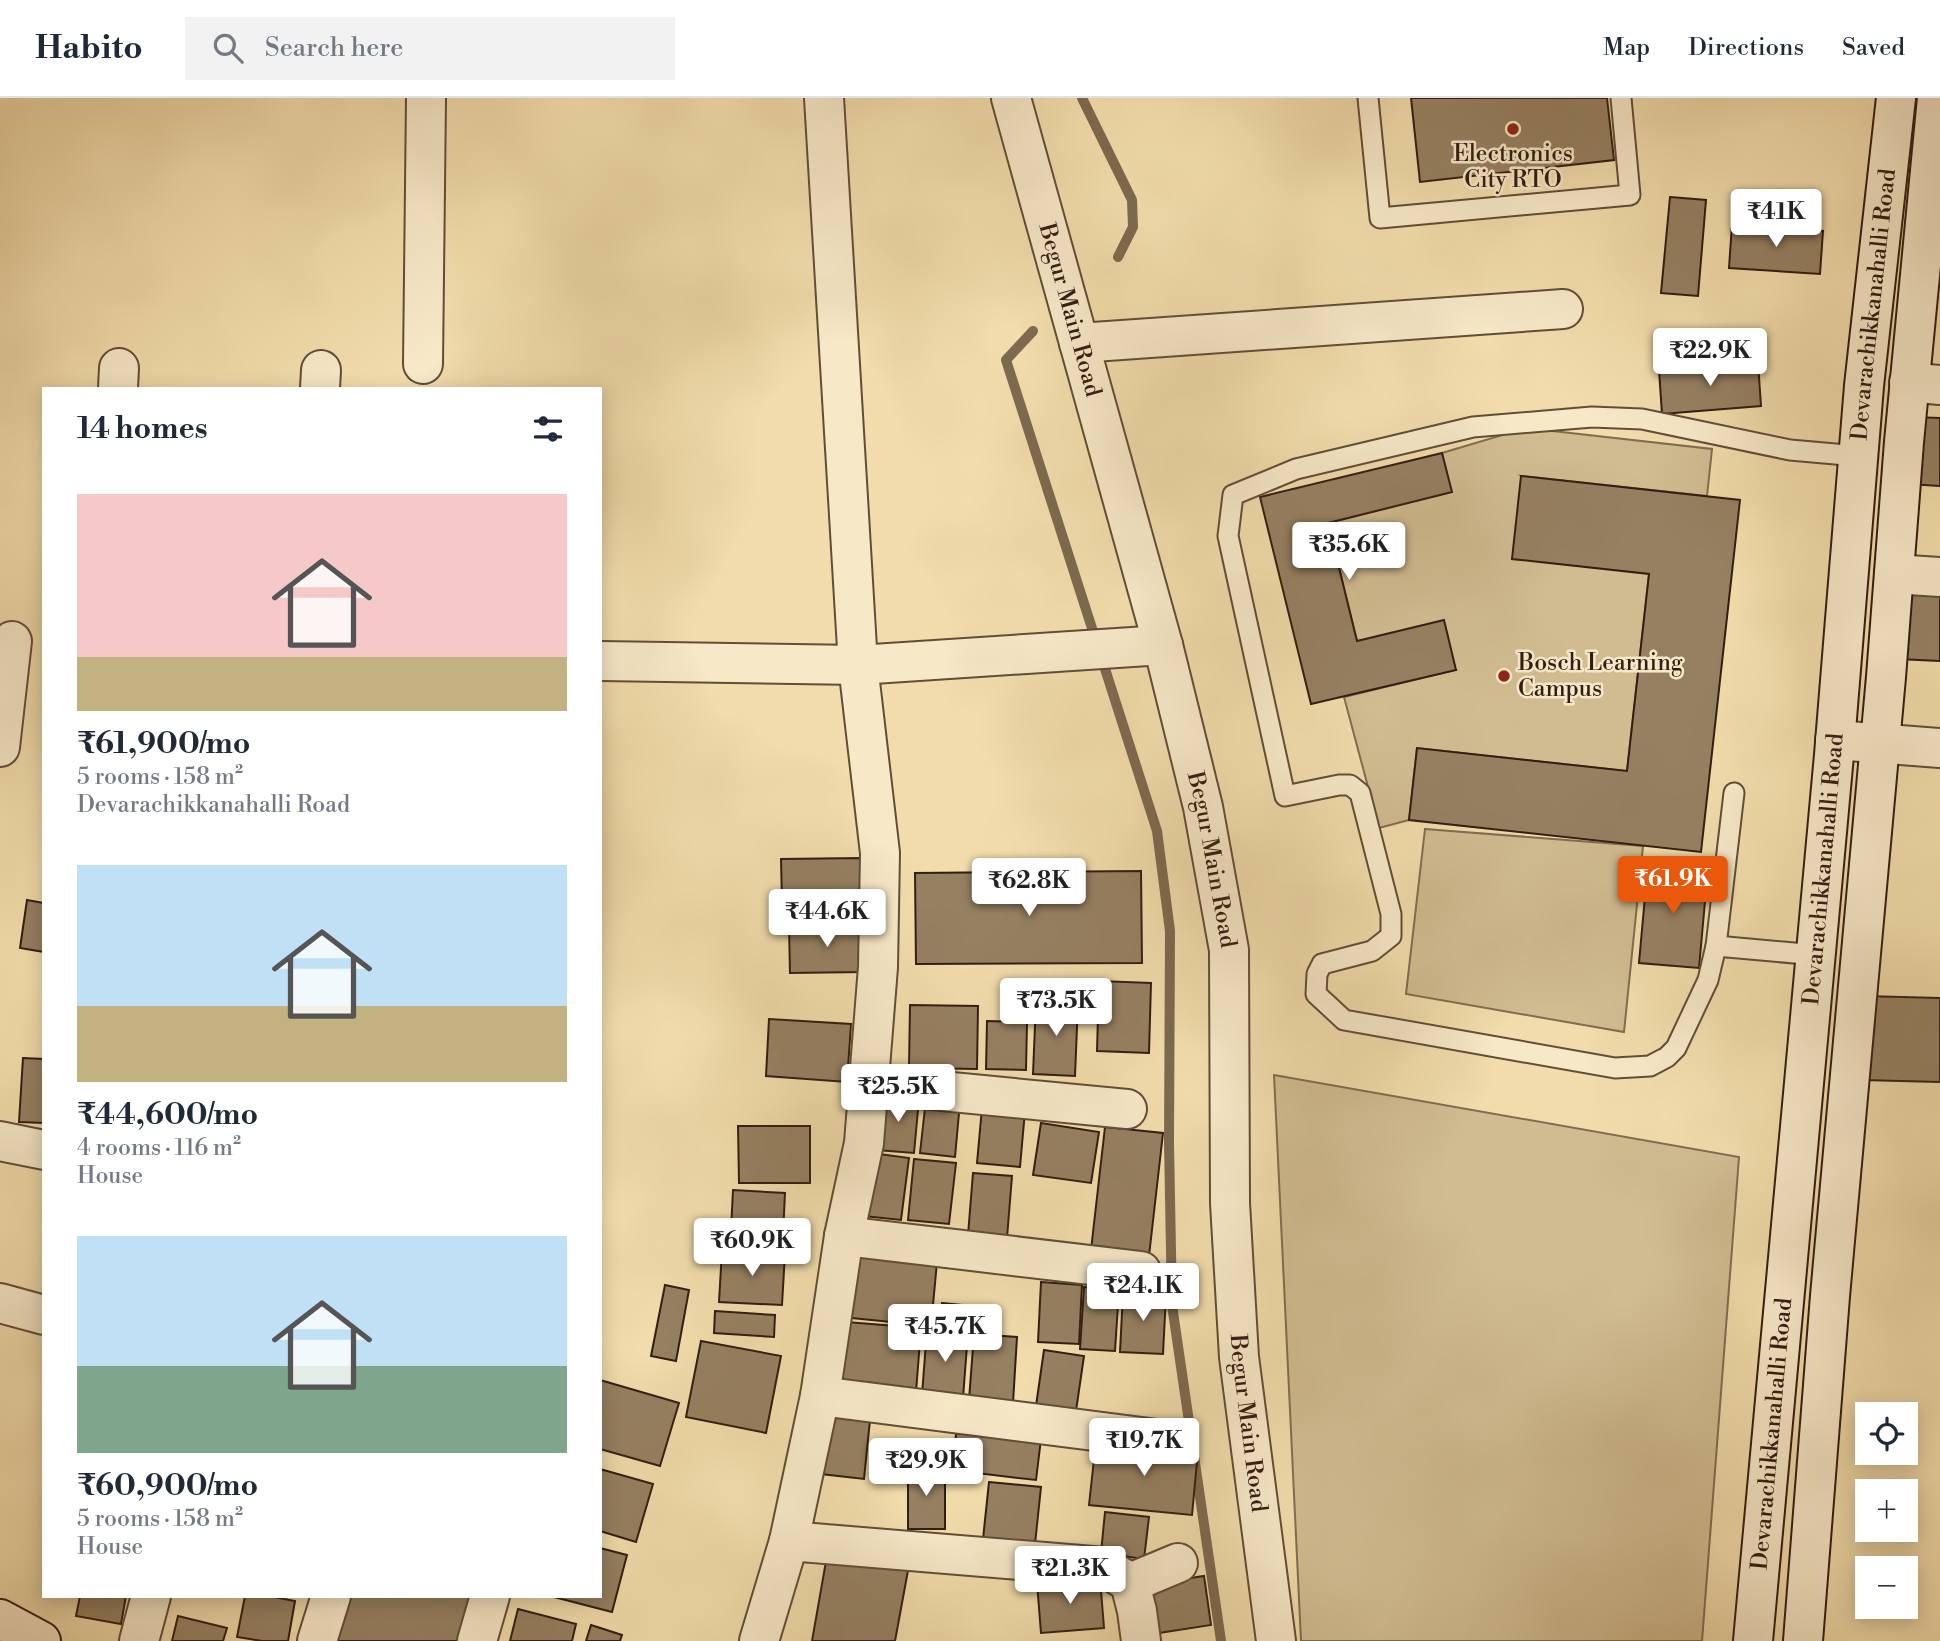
<!DOCTYPE html>
<meta charset="utf-8">
<style>
:root{--surface:#fff;--page:#f2f2f3;--text:#1f2937;--muted:#747a83;--line:#e0e1e3;--accent:#ea580c}
body{margin:0;font-family:"Libre Bodoni",serif;background:var(--page);color:var(--text);height:100vh;display:flex;flex-direction:column;font-size:26px;white-space:nowrap}
*{box-sizing:border-box;margin:0}
p{font-size:23px;color:var(--muted)}
.icon{flex:none;width:38px;height:38px;fill:none;stroke:currentColor;stroke-width:2;stroke-linecap:round;stroke-linejoin:round}
.map{position:relative;flex:1;overflow:hidden}
.side{position:absolute;left:42px;top:289px;width:560px;height:1211px;display:flex;flex-direction:column;background:var(--surface);border-radius:0px;box-shadow:0 4px 18px #0003}
.side>*{flex:none}
.buttons{position:absolute;left:1855px;top:1304px;display:grid;gap:14px}
.buttons a{display:grid;place-items:center;width:63px;height:63px;border-radius:0px;background:var(--surface);box-shadow:0 4px 18px #0003;font-size:35px}
.price{position:absolute;translate:-50% -60px;padding:0 16px;border-radius:7px;background:#fff;color:#222;font-size:23px;line-height:46px;filter:drop-shadow(0 2px 4px #0008)}
.price::after{content:'';position:absolute;left:50%;top:42px;width:21px;height:16px;margin-left:-10px;background:inherit;clip-path:polygon(0 0,100% 0,50% 100%)}
.price.current{background:var(--accent);color:#fff}
ul{padding:0;list-style:none}
li{display:grid;align-content:center;gap:14px;height:371px;padding:0 35px}
li span{display:grid;place-items:center;height:217px;border-radius:0px;color:#555}
li>.icon{margin-inline-start:auto}
span .icon{width:126px;height:126px;fill:#fffc;stroke-width:1}
li b{font-size:30px}
h2{display:flex;justify-content:space-between;align-items:center;height:84px;padding:0 35px;font-size:30px}
header{display:flex;align-items:center;gap:42px;box-sizing:border-box;height:98px;padding:0 35px;background:var(--surface);border-bottom:2px solid var(--line)}
header strong{font-size:33px}
nav{display:flex;gap:38px;margin-inline-start:auto;font-size:24px}
.search{width:490px;height:63px;background:var(--page);display:flex;align-items:center;gap:18px;box-sizing:border-box;padding:0 24px;border-radius:0px;color:var(--muted);font-size:26px}
.map>svg:first-child{display:block}
</style>
<header>
<strong>Habito</strong>
<div class="search"><svg class="icon" aria-label="search" viewBox="0 0 24 24"><circle cx="10" cy="10" r="6"/><path d="M15 15l6 6"/></svg>Search here</div>
<nav><a>Map</a><a>Directions</a><a>Saved</a></nav>
</header>
<div class="map">
<svg width="1940" height="1543" viewBox="0 0 1940 1543">
<rect width="100%" height="100%" fill="#f2dcab"/>
<filter id="stains"><feTurbulence type="fractalNoise" baseFrequency=".00286" numOctaves="4"/><feColorMatrix values="0 0 0 0 .2 0 0 0 0 .09 0 0 0 0 .02 0 0 0 .5 -.17"/></filter>
<radialGradient id="worn" r=".72"><stop offset=".6" stop-color="#630" stop-opacity="0"/><stop offset="1" stop-color="#630" stop-opacity=".3"/></radialGradient>
<!-- green -->
<g fill="#d1bc91" stroke="#826c52" stroke-width="2">
<polygon points="1526,330 1712,351 1707,398 1521,378 1649,476 1627,673 1417,650 1409,722 1379,730 1344,599 1455,572 1357,543 1328,425 1451,394 1442,355"/>
<polygon points="1425,731 1643,748 1624,934 1406,896"/>
<polygon points="1274,977 1739,1059 1702,1543 1301,1543"/>
</g>
<g fill="none" stroke-linecap="round" stroke-linejoin="round">
<!-- stream -->
<g stroke="#7e694f" stroke-width="10">
<polyline points="1082,0 1132,102 1133,129 1118,159"/>
<polyline points="1033,233 1006,262 1157,733 1170,833 1169,1045 1172,1207 1221,1543"/>
</g>
</g>
<!-- building -->
<g fill="#968062" stroke="#321d13" stroke-width="2">
<polygon points="1411,0 1607,0 1614,62 1420,84"/>
<polygon points="1670,99 1706,102 1698,198 1661,195"/>
<polygon points="1732,126 1823,133 1820,176 1729,170"/>
<polygon points="1758,264 1761,308 1662,316 1659,272"/>
<polygon points="1913,319 1940,320 1940,388 1909,386"/>
<polygon points="1442,355 1452,394 1328,425 1357,543 1444,522 1456,572 1311,606 1260,399"/>
<polygon points="1521,378 1740,402 1701,754 1409,722 1417,650 1627,673 1649,476 1512,461"/>
<polygon points="1903,488 1940,491 1940,563 1898,561"/>
<polygon points="861,760 861,803 782,804 781,761"/>
<polygon points="1648,765 1708,770 1699,870 1639,865"/>
<polygon points="1141,773 1142,865 916,866 915,775"/>
<polygon points="27,802 44,805 44,854 20,850"/>
<polygon points="863,826 864,874 790,875 789,828"/>
<polygon points="1099,883 1151,885 1149,955 1097,953"/>
<polygon points="1863,898 1940,900 1940,984 1862,982"/>
<polygon points="1036,903 1078,905 1075,978 1033,976"/>
<polygon points="910,907 978,908 977,971 909,970"/>
<polygon points="769,921 851,926 847,984 766,978"/>
<polygon points="987,923 1027,924 1026,972 986,971"/>
<polygon points="23,960 44,961 44,1025 19,1024"/>
<polygon points="881,998 919,1001 914,1055 877,1052"/>
<polygon points="926,1001 960,1004 955,1059 920,1055"/>
<polygon points="982,1010 1025,1013 1020,1069 977,1065"/>
<polygon points="1041,1025 1099,1034 1091,1085 1033,1077"/>
<polygon points="738,1028 810,1028 810,1085 739,1085"/>
<polygon points="1105,1029 1163,1035 1149,1158 1091,1152"/>
<polygon points="872,1055 909,1060 901,1122 864,1118"/>
<polygon points="914,1061 956,1065 949,1126 908,1122"/>
<polygon points="973,1075 1012,1078 1007,1140 968,1137"/>
<polygon points="733,1092 785,1095 783,1136 731,1132"/>
<polygon points="722,1152 785,1155 782,1207 719,1204"/>
<polygon points="848,1156 937,1164 931,1228 842,1219"/>
<polygon points="1041,1184 1082,1187 1079,1246 1038,1244"/>
<polygon points="665,1187 689,1192 676,1263 651,1258"/>
<polygon points="1084,1189 1119,1191 1115,1253 1080,1251"/>
<polygon points="1123,1195 1166,1197 1163,1256 1120,1254"/>
<polygon points="942,1205 982,1209 979,1234 940,1230"/>
<polygon points="715,1213 775,1217 774,1239 714,1235"/>
<polygon points="846,1224 921,1230 916,1294 841,1287"/>
<polygon points="927,1231 968,1234 963,1300 922,1297"/>
<polygon points="974,1236 1017,1239 1013,1305 969,1302"/>
<polygon points="701,1243 781,1258 766,1335 686,1319"/>
<polygon points="1044,1252 1084,1258 1076,1313 1036,1308"/>
<polygon points="600,1282 679,1305 660,1368 600,1351"/>
<polygon points="827,1318 870,1322 864,1381 821,1376"/>
<polygon points="957,1330 1041,1341 1036,1382 951,1372"/>
<polygon points="1096,1343 1198,1353 1192,1417 1089,1407"/>
<rect x="908" y="1370" width="37" height="61"/>
<polygon points="600,1371 653,1386 636,1444 600,1433"/>
<polygon points="989,1384 1041,1389 1035,1446 983,1441"/>
<polygon points="1105,1414 1149,1419 1144,1461 1101,1455"/>
<polygon points="600,1450 627,1457 612,1514 550,1498 600,1498"/>
<polygon points="828,1452 909,1467 895,1543 812,1543"/>
<polygon points="1204,1478 1211,1527 1152,1536 1144,1487"/>
<polygon points="1100,1480 1104,1530 1041,1535 1037,1485"/>
<polygon points="80,1498 126,1498 121,1526 76,1518"/>
<polygon points="245,1498 269,1498 295,1503 288,1543 262,1543 237,1539"/>
<polygon points="346,1498 472,1498 461,1543 334,1543"/>
<polygon points="518,1511 576,1526 572,1543 510,1543"/>
<polygon points="178,1518 227,1530 223,1543 172,1543"/>
<polygon points="591,1527 622,1537 620,1543 586,1543"/>
</g>
<g fill="none" stroke-linecap="round" stroke-linejoin="round">
<defs>
<g id="lane">
<polyline points="1368,0 1380,120 1630,97 1621,0"/>
<polyline points="1734,695 1716,848 1708,882 1676,950 1667,959 1650,968 1615,970 1344,922 1316,896 1317,876 1322,866 1372,853 1391,838 1391,816 1360,695 1350,687 1339,687 1285,698 1228,438 1233,397 1296,371 1473,329 1592,319 1642,321 1790,352 1858,358"/>
<polyline points="1716,848 1816,857"/>
</g>
<g id="street">
<path id="s1" d="M 1011,0 L 1163,547 L 1203,709 L 1229,852 L 1230,1105 L 1239,1259 L 1276,1543"/>
<polyline points="1079,245 1563,211"/>
<polyline points="423,266 426,0"/>
<polyline points="1909,284 1940,287"/>
<polyline points="118,290 119,270"/>
<polyline points="320,290 321,272"/>
<polyline points="1894,476 1940,479"/>
<polyline points="600,563 858,567 1163,547"/>
<polyline points="1835,642 1940,650"/>
<polyline points="0,649 12,543"/>
<polyline points="869,986 1127,1011"/>
<polyline points="0,1043 44,1052"/>
<polyline points="844,1138 1141,1173"/>
<polyline points="0,1205 44,1217"/>
<polyline points="820,1298 1165,1342"/>
<polyline points="789,1443 1105,1469 1130,1485 1137,1513 1141,1543"/>
<polyline points="1130,1485 1178,1465"/>
<polyline points="139,1543 151,1498"/>
<polyline points="317,1543 331,1498"/>
<polyline points="477,1543 490,1498"/>
<polyline points="759,1543 789,1443 820,1298 844,1138 864,1045 878,869 880,755 858,567 824,0"/>
</g>
<g id="secondary">
<polyline points="0,1521 41,1543"/>
<path id="s2" d="M 1753,1543 L 1834,657 L 1864,288 L 1896,0"/>
<polyline points="1803,1543 1830,1198 1886,579 1904,344 1937,0"/>
</g>
</defs>
<!-- lane casing -->
<use href="#lane" stroke="#624d39" stroke-width="23"/>
<!-- street casing -->
<use href="#street" stroke="#624d39" stroke-width="42"/>
<!-- secondary casing -->
<use href="#secondary" stroke="#321d13" stroke-width="42"/>
<!-- lane -->
<use href="#lane" stroke="#f7e8c8" stroke-width="19"/>
<!-- street -->
<use href="#street" stroke="#f7e8c8" stroke-width="38"/>
<!-- secondary -->
<use href="#secondary" stroke="#f7e8c8" stroke-width="38"/>
</g>
<!-- markers -->
<g fill="#8f2418" stroke="#f7e8c8" stroke-width="2.5">
<circle cx="1513" cy="31" r="7"/>
<circle cx="1504" cy="578" r="7"/>
</g>
<g text-anchor="middle" dominant-baseline="central" stroke-width="5" stroke-linejoin="round" paint-order="stroke">
<!-- poi labels -->
<g font-size="23" fill="#321d13" stroke="#f7e8c8">
<text x="1513" y="56">Electronics<tspan x="1513" dy="26">City RTO</tspan></text>
<text x="1518" y="565" text-anchor="start">Bosch Learning<tspan x="1518" dy="26">Campus</tspan></text>
</g>
<!-- street labels -->
<g font-size="23" fill="#321d13" stroke="#f7e8c8">
<text stroke="none"><textPath href="#s2" startOffset="1342">Devarachikkanahalli Road</textPath></text>
<text stroke="none"><textPath href="#s1" startOffset="220">Begur Main Road</textPath></text>
<text stroke="none"><textPath href="#s1" startOffset="788">Begur Main Road</textPath></text>
<text stroke="none"><textPath href="#s2" startOffset="775">Devarachikkanahalli Road</textPath></text>
<text stroke="none"><textPath href="#s1" startOffset="1354">Begur Main Road</textPath></text>
<text stroke="none"><textPath href="#s2" startOffset="208">Devarachikkanahalli Road</textPath></text>
</g>
</g>
<rect width="100%" height="100%" filter="url(#stains)"/>
<rect width="100%" height="100%" fill="url(#worn)"/>
</svg>
<div class="buttons">
<a><svg class="icon" aria-label="locate" viewBox="0 0 24 24"><circle cx="12" cy="12" r="6"/><path d="M12 2v4M12 18v4M2 12h4M18 12h4"/></svg></a>
<a>+</a>
<a>−</a>
</div>
<b class="price" style="left:1776px;top:151px">₹41K</b>
<b class="price" style="left:1710px;top:290px">₹22.9K</b>
<b class="price" style="left:1349px;top:484px">₹35.6K</b>
<b class="price current" style="left:1673px;top:818px">₹61.9K</b>
<b class="price" style="left:1029px;top:820px">₹62.8K</b>
<b class="price" style="left:827px;top:851px">₹44.6K</b>
<b class="price" style="left:1056px;top:940px">₹73.5K</b>
<b class="price" style="left:898px;top:1026px">₹25.5K</b>
<b class="price" style="left:752px;top:1180px">₹60.9K</b>
<b class="price" style="left:1143px;top:1225px">₹24.1K</b>
<b class="price" style="left:945px;top:1266px">₹45.7K</b>
<b class="price" style="left:1144px;top:1380px">₹19.7K</b>
<b class="price" style="left:926px;top:1400px">₹29.9K</b>
<b class="price" style="left:1070px;top:1508px">₹21.3K</b>
<section class="side">
<h2>14 homes<svg class="icon" aria-label="filters" viewBox="0 0 24 24"><path d="M4 7h16M4 17h16"/><circle cx="9" cy="7" r="2"/><circle cx="15" cy="17" r="2"/></svg></h2>
<ul>
<li><span style="background:linear-gradient(#f6c9c9 75%,#c2b280 0)"><svg class="icon" aria-label="home" viewBox="0 0 24 24"><path d="M3 11l9-7 9 7M6 9v11h12V9"/></svg></span><div><b>₹61,900/mo</b><p>5 rooms · 158 m²</p><p>Devarachikkanahalli Road</p></div></li>
<li><span style="background:linear-gradient(#bfe0f5 65%,#c2b280 0)"><svg class="icon" aria-label="home" viewBox="0 0 24 24"><path d="M3 11l9-7 9 7M6 9v11h12V9"/></svg></span><div><b>₹44,600/mo</b><p>4 rooms · 116 m²</p><p>House</p></div></li>
<li><span style="background:linear-gradient(#bfe0f5 60%,#7fa58c 0)"><svg class="icon" aria-label="home" viewBox="0 0 24 24"><path d="M3 11l9-7 9 7M6 9v11h12V9"/></svg></span><div><b>₹60,900/mo</b><p>5 rooms · 158 m²</p><p>House</p></div></li>
</ul>
</section>
</div>
